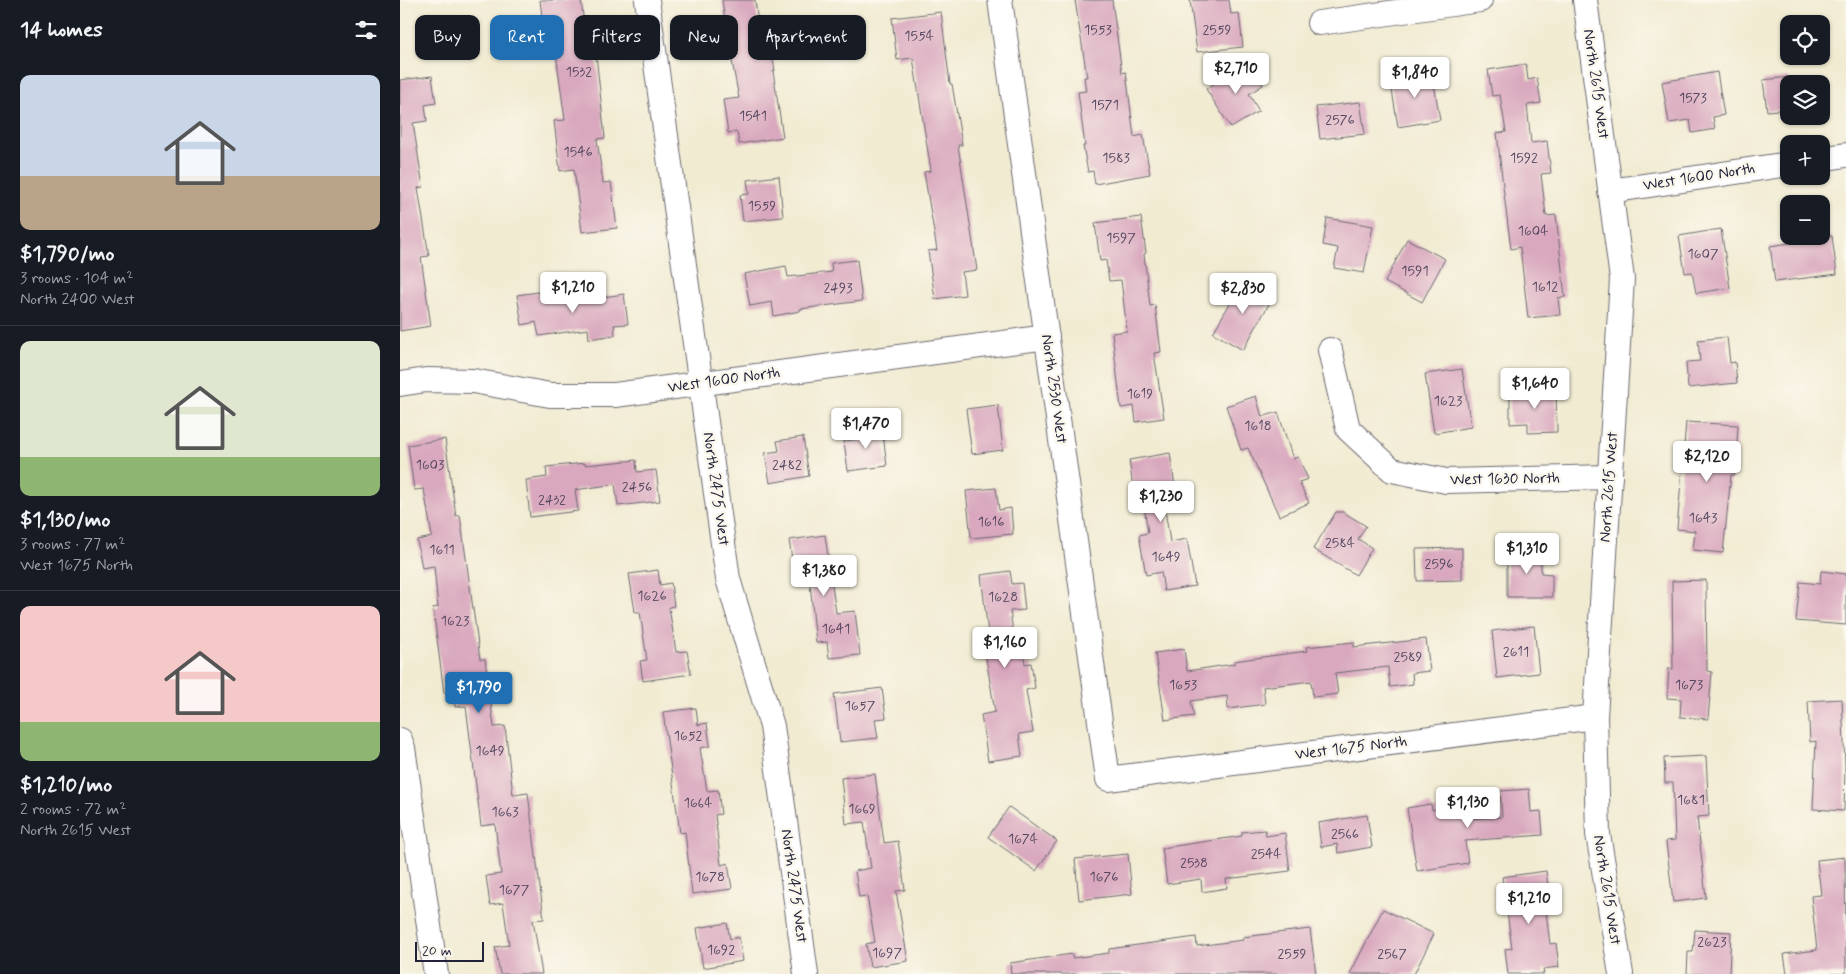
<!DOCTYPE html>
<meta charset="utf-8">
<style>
:root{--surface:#171b24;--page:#20242c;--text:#f1f3f6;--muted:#9ea1a6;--line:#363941;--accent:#1f6fb2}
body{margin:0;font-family:Mynerve,sans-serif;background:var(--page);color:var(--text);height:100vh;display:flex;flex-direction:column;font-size:19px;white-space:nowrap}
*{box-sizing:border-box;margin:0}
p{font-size:16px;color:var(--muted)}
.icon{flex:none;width:28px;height:28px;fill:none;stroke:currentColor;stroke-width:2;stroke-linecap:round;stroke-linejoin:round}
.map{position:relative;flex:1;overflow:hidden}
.side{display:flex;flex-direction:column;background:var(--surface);width:400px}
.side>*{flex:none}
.top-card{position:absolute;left:15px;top:15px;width:475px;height:45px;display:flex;gap:10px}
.tools{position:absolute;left:1380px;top:15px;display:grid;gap:10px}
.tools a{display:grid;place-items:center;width:50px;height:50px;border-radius:10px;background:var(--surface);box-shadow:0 1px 4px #0004;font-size:25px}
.scale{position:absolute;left:15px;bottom:12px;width:69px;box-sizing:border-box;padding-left:5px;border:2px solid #22223b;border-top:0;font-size:14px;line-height:18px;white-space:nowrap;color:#22223b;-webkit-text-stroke:4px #fbf7ec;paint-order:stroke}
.price{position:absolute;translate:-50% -42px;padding:0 11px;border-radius:5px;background:#fff;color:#222;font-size:16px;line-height:32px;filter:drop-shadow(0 1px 2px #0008)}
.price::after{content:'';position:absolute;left:50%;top:30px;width:15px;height:11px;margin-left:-8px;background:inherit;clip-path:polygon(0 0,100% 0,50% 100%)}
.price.selected{background:var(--accent);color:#fff}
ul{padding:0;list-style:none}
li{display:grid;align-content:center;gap:10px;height:265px;padding:0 20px}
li+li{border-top:1px solid var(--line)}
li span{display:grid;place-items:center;height:155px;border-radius:10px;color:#555}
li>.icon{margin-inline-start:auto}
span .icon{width:90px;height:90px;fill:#fffc;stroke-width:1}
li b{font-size:21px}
h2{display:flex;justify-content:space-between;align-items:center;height:60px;padding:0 20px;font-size:21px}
.tag{padding:0 18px;border-radius:10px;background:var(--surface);box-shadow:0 1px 4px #0004;font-size:18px;line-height:45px}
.tag.selected{background:var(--accent);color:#fff}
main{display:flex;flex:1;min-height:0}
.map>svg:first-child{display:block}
</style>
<main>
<section class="side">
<h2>14 homes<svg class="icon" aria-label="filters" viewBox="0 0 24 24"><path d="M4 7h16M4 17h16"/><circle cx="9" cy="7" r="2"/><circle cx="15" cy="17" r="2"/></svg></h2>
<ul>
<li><span style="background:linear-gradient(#c9d6e8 65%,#b9a48a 0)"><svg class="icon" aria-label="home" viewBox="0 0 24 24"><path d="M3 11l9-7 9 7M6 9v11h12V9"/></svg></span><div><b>$1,790/mo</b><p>3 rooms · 104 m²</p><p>North 2400 West</p></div></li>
<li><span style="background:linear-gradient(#dfe7d0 75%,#8fb573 0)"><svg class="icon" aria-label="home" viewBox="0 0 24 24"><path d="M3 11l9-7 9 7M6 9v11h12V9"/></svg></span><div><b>$1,130/mo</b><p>3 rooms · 77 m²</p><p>West 1675 North</p></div></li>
<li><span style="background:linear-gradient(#f6c9c9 75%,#8fb573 0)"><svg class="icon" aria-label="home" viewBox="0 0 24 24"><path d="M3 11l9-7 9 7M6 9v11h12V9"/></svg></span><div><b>$1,210/mo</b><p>2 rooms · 72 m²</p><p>North 2615 West</p></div></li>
</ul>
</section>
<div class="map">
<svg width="1446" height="974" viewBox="0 0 1446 974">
<rect width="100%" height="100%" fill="#fbf7ec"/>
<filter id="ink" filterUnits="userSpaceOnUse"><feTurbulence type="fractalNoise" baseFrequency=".02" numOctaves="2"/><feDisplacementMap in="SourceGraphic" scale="10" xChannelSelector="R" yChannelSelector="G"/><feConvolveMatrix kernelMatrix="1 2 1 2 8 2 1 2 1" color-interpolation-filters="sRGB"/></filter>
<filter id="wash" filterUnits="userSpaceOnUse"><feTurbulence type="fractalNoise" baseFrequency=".0096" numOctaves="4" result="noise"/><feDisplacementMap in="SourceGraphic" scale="20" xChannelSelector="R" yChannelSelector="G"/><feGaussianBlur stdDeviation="1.12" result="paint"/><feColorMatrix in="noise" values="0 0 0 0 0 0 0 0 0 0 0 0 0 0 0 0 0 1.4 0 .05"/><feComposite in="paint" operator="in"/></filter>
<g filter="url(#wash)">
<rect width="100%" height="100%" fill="#f1ebd2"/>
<g id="blocks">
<!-- building -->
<g fill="#d9a8be">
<polygon points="140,0 181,0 188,56 196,55 205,138 197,139 203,183 211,182 217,228 182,232 174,169 160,171 154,121 165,120 154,39 145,41"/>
<polygon points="322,0 355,0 358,23 367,22 375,71 373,71 383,137 339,144 337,132 328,133 323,100 339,98 330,51 324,52 321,29 326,28"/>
<polygon points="675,0 712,0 722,73 726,72 734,137 743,135 750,174 695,184 693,171 688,172 683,146 685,146 678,92 686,91 684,77 687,77"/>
<polygon points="790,0 829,0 831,14 839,13 843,47 797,52"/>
<polygon points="541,12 550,84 552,84 562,145 558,145 577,270 562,272 565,295 535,299 528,251 537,250 524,172 531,171 513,58 497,60 492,18"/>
<polygon points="849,62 863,85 849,94 859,111 831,128 806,89"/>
<polygon points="1126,64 1128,80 1137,78 1141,103 1127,105 1131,143 1147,141 1151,173 1141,174 1146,216 1156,215 1165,297 1158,298 1160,315 1128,318 1120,247 1111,249 1103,186 1097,133 1106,132 1100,95 1092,96 1088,70"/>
<polygon points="1032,72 1040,120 998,127 990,78"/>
<polygon points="1317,72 1324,115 1313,117 1315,129 1292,133 1290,120 1269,123 1262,82"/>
<polygon points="32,76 36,103 25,105 27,121 13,123 23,187 18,188 29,256 21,257 31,326 0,331 0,80"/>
<polygon points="1389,77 1389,109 1367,111 1363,80"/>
<polygon points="960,102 965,134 920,139 916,107"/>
<polygon points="379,176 383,217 343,221 340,195 349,194 347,180"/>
<polygon points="741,217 746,253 744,254 750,306 755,305 761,352 754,353 764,418 736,422 734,406 721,408 712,333 727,331 721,280 709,281 706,260 700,261 695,223"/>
<polygon points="927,218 973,226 964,273 934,268 938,248 923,245"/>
<polygon points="1321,229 1330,288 1296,293 1292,272 1285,273 1279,236"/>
<polygon points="1396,236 1432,236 1437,274 1375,282 1370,246 1397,242"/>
<polygon points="1007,239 1045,259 1022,302 985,282"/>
<polygon points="457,260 462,301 400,309 400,311 374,316 372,302 350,306 344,274 386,266 388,277 432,272 431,263"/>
<polygon points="843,280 873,297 843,350 813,333"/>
<polygon points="159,289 161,303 224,294 228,324 214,325 215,335 189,339 188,329 139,336 136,322 122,325 117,295"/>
<polygon points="1327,337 1330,363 1335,362 1337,383 1288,388 1286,362 1300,361 1298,340"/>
<polygon points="1062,369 1071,427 1034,433 1025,374"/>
<polygon points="1156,390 1157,432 1128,433 1128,423 1110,424 1110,391"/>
<polygon points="856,396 862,417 878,412 893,459 898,457 908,479 899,482 909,503 879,516 848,448 841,450 826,406"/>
<polygon points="598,405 603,450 572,454 566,409"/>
<polygon points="1286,422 1338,425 1335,475 1331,475 1323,553 1293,550 1295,531 1277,529"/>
<polygon points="482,426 487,466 448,471 444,441 457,439 456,429"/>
<polygon points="403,437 409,476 370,483 365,453 379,451 377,441"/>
<polygon points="45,439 56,516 60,515 80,659 85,659 94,727 105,726 113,795 128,793 144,919 133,920 142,974 100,974 95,947 109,945 103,903 90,905 86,876 101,874 95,824 81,826 66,706 55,707 54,692 44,693 33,608 38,607 34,566 22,568 17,540 32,537 24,489 14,490 8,445"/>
<polygon points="770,453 777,500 764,503 770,542 787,539 795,586 764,591 761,572 746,575 739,535 748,533 741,486 733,487 729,460"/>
<polygon points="236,460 237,472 256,470 260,501 218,506 215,484 175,490 178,511 130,517 126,480 147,477 146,467 185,463 185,465"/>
<polygon points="596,488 599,510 611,508 613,534 571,538 566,491"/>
<polygon points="936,512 943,512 966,526 958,539 972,548 956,575 913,549"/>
<polygon points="425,535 436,613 455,611 460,655 429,658 427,642 416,643 410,583 396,585 389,540"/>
<polygon points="1062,548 1062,580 1017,581 1016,549"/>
<polygon points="1107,549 1141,550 1141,573 1152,574 1152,597 1107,597"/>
<polygon points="258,570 260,585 271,583 274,606 269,607 276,652 287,651 291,674 243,681 240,661 247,660 240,612 235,612 229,574"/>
<polygon points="610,571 612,584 622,583 625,610 610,611 616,651 623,650 625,664 631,663 635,688 626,690 633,732 619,734 622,756 588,761 581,715 595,712 582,634 588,633 581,575"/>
<polygon points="1421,571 1446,574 1446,625 1396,621 1400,582 1420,584"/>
<polygon points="1306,580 1307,671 1312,672 1308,719 1280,717 1281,699 1267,698 1269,668 1273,669 1272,581"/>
<polygon points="1134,626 1139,673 1097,678 1092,631"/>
<polygon points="1026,639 1030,671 1012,673 1013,684 990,687 988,667 935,673 938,694 913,697 911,681 863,687 865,704 828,709 827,696 791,701 794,716 765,720 755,653 784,649 787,671 834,664 834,661 907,651 906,647 954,642 954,647"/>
<polygon points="482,688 486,718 475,719 478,738 440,742 434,694"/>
<polygon points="1442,699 1445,765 1444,811 1413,809 1416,741 1410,742 1408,701"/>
<polygon points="296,708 298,725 307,723 310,746 300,748 307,791 318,790 321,814 315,815 321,865 328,863 332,889 292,894 285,832 280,833 263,712"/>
<polygon points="1306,756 1309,816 1297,817 1306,898 1273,902 1266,841 1275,840 1273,783 1265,783 1264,758"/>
<polygon points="475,774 484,843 498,841 505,890 496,891 508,961 470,967 466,944 475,942 467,896 459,897 455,871 471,868 464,822 446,824 441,778"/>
<polygon points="1129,789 1131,812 1141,811 1143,835 1065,841 1068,863 1017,871 1007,808 1031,804 1032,810 1060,805 1062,819 1102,817 1100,791"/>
<polygon points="609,807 657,841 636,871 588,837"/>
<polygon points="967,815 972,847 938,853 937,844 921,847 918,823"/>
<polygon points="865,830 866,836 885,833 890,871 826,879 827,888 802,892 801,879 767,884 762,848 842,836 842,832"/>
<polygon points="728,854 732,894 679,900 675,859"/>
<polygon points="1445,857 1446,974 1387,974 1384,954 1417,950 1411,896 1421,895 1417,860"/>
<polygon points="1146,871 1149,895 1144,896 1150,944 1156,943 1159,967 1143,969 1144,974 1108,974 1105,949 1112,948 1102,877"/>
<polygon points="983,909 1034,934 1014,974 950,974"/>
<polygon points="327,923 330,939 339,937 343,961 303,968 297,928"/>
<polygon points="910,929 916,974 611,974 610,963 672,954 672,958 709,953 709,949 796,937 797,946 843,940 843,937"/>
<polygon points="1295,930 1331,932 1329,974 1287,974 1288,952 1293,952"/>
</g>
</g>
</g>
<g filter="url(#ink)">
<use href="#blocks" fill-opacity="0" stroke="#6a6870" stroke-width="1"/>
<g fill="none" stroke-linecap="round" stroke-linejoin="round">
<defs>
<g id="minor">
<polyline points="247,0 328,579 372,726 406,974"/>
<polyline points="600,0 708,779 1195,717"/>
<polyline points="1185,0 1222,279 1195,717 1198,834 1221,974"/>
<polyline points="919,23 1080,0"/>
<polyline points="1421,159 1446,155"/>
<polyline points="1210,191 1389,164"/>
<polyline points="930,350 948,429 992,470 1046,481 1210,477"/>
<polyline points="0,384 26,380 73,381 150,395 215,395 647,337"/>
<polyline points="0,740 3,748 36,974"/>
</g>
</defs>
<!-- minor casing -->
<use href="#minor" stroke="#6a6870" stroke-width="26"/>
<!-- minor -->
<use href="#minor" stroke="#fff" stroke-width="24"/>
</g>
</g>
<g text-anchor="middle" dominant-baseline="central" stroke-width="5" stroke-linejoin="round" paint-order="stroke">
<!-- number labels -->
<g font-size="14" fill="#50445c">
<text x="698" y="30">1553</text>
<text x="817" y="30">2559</text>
<text x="519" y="36">1554</text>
<text x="179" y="72">1532</text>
<text x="1293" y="98">1573</text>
<text x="705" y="105">1571</text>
<text x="353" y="116">1541</text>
<text x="940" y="120">2576</text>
<text x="178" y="152">1546</text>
<text x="716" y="158">1583</text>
<text x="1124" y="158">1592</text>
<text x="362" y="206">1559</text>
<text x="1133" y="231">1604</text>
<text x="721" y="238">1597</text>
<text x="1303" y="254">1607</text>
<text x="1015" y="271">1591</text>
<text x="1145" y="287">1612</text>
<text x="438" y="288">2493</text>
<text x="740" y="394">1619</text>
<text x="1048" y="401">1623</text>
<text x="858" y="426">1618</text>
<text x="30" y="465">1603</text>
<text x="387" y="465">2482</text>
<text x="237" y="487">2456</text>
<text x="152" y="500">2432</text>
<text x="1303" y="518">1643</text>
<text x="591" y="522">1616</text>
<text x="940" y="543">2584</text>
<text x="42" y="550">1611</text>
<text x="766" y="557">1649</text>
<text x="1039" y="564">2596</text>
<text x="252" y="596">1626</text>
<text x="603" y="597">1628</text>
<text x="55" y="621">1623</text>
<text x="436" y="629">1641</text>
<text x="1116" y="652">2611</text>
<text x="1008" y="657">2589</text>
<text x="783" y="685">1653</text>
<text x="1289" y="685">1673</text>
<text x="460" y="706">1657</text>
<text x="288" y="736">1652</text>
<text x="90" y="751">1649</text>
<text x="1291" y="800">1681</text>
<text x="298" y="803">1664</text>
<text x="462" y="809">1669</text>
<text x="105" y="812">1663</text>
<text x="945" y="834">2566</text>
<text x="623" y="839">1674</text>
<text x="866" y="854">2544</text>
<text x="794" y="863">2538</text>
<text x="310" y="877">1678</text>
<text x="704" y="877">1676</text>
<text x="114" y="890">1677</text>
<text x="1312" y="942">2623</text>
<text x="321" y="950">1692</text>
<text x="487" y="953">1697</text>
<text x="892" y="954">2559</text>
<text x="992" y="954">2567</text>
</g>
<!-- street labels -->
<g font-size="16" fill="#22223b" stroke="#fbf7ec">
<text transform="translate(1196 84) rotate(82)">North 2615 West</text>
<text transform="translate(1299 177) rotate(-9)">West 1600 North</text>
<text transform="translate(324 380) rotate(-8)">West 1600 North</text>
<text transform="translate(654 389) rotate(82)">North 2530 West</text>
<text transform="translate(1105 479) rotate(-1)">West 1630 North</text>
<text transform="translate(1209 487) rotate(-86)">North 2615 West</text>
<text transform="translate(316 489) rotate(82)">North 2475 West</text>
<text transform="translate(951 748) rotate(-7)">West 1675 North</text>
<text transform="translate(394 886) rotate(82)">North 2475 West</text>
<text transform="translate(1207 890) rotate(81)">North 2615 West</text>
</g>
</g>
</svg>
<div class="tools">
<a><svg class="icon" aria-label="locate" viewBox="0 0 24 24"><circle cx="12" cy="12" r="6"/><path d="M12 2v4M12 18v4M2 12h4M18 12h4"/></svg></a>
<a><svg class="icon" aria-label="layers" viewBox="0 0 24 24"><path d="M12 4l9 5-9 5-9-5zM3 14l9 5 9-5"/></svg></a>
<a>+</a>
<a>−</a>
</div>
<div class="scale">20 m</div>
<b class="price" style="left:836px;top:95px">$2,710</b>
<b class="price" style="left:1015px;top:99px">$1,840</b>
<b class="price" style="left:173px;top:314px">$1,210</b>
<b class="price" style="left:843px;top:315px">$2,830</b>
<b class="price" style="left:1135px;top:410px">$1,640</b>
<b class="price" style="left:466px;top:450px">$1,470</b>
<b class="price" style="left:1307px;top:483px">$2,120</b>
<b class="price" style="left:761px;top:523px">$1,230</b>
<b class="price" style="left:1127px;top:575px">$1,310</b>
<b class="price" style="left:424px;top:597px">$1,380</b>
<b class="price" style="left:605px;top:669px">$1,160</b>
<b class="price selected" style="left:79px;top:714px">$1,790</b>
<b class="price" style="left:1068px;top:829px">$1,130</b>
<b class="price" style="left:1129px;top:925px">$1,210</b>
<div class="top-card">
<a class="tag">Buy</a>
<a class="tag selected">Rent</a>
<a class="tag">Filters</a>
<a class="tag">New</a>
<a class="tag">Apartment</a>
</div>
</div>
</main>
